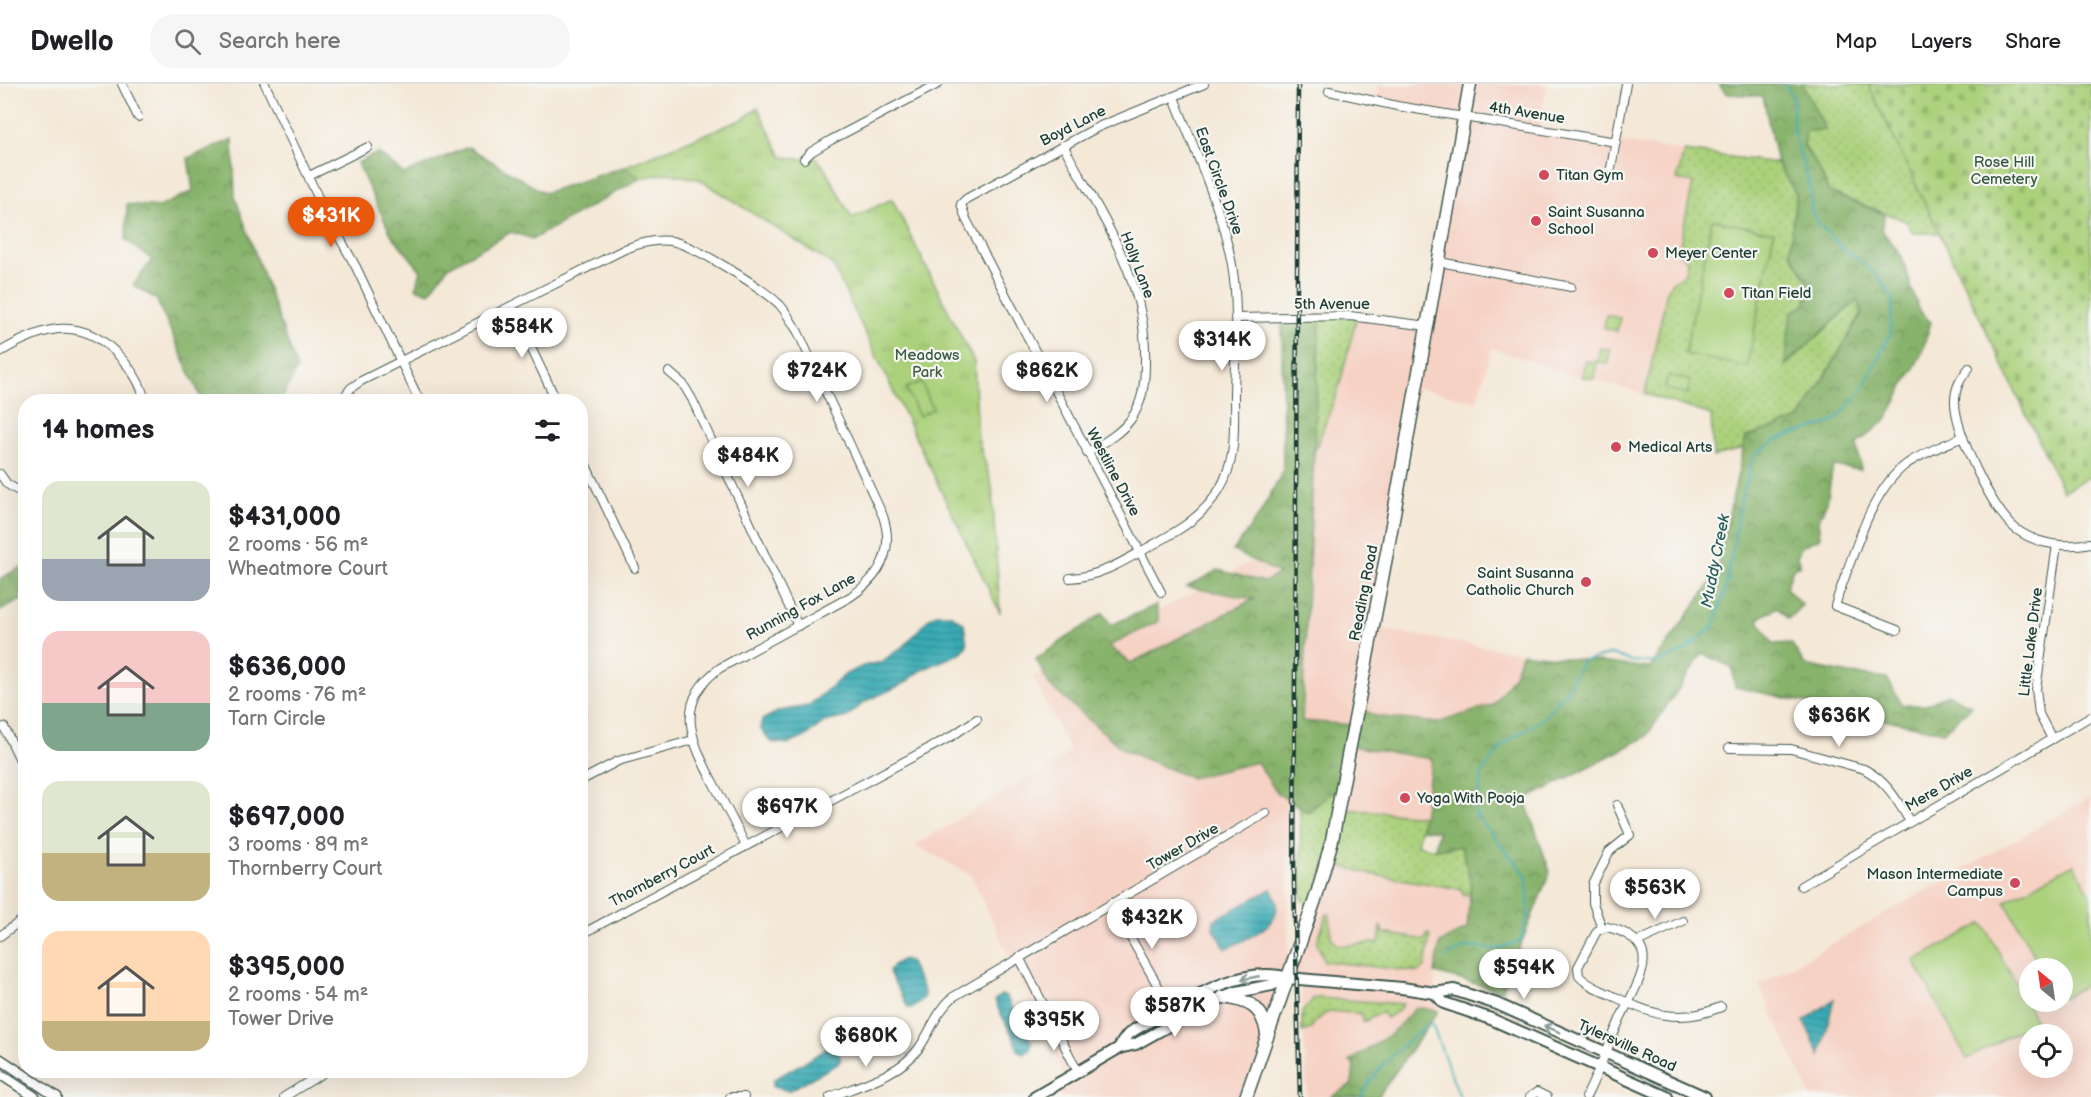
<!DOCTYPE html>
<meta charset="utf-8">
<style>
:root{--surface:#fff;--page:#f6f6f6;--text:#202124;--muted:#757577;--line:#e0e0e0;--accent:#ea580c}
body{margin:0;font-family:"Balsamiq Sans",sans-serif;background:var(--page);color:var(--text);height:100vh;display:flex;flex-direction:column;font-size:22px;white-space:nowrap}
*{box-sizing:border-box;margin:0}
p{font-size:20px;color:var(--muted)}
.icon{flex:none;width:33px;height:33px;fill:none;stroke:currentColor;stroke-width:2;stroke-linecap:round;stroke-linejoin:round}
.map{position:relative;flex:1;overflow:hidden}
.sheet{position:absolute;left:18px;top:310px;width:570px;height:684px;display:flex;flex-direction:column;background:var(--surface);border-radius:24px;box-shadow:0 6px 24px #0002}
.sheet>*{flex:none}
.needle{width:39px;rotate:331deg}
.fabs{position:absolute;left:2019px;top:874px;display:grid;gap:12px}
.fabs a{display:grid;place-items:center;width:54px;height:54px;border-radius:50%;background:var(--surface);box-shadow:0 6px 24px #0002;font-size:30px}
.price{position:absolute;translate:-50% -51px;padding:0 14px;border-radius:21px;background:#fff;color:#222;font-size:20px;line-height:39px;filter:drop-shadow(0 2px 3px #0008)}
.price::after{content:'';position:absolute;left:50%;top:36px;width:18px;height:14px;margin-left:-9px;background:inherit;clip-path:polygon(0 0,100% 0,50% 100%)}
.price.active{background:var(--accent);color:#fff}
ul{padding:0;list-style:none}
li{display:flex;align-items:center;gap:18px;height:150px;padding:0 24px}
li span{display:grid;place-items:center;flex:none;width:168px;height:120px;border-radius:18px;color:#555}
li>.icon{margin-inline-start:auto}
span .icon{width:72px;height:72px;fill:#fffc;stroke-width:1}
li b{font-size:26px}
h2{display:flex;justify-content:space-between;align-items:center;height:72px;padding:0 24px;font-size:26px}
header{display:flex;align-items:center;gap:36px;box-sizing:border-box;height:84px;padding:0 30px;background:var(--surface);border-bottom:2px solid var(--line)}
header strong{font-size:28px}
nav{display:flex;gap:33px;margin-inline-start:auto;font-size:21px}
.search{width:420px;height:54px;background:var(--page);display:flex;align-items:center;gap:15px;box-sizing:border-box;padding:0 21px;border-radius:24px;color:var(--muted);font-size:22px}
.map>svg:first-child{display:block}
</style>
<header>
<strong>Dwello</strong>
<div class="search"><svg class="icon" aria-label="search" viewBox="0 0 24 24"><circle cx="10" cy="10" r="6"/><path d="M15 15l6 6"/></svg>Search here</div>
<nav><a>Map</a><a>Layers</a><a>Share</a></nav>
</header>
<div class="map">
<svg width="2091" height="1013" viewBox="0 0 2091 1013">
<defs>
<pattern id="grass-dots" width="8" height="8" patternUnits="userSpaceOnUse" patternTransform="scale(1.5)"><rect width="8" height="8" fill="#abd17c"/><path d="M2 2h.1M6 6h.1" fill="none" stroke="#93b46c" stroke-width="1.8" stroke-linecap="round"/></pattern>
<pattern id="forest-crowns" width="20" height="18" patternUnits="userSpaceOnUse" patternTransform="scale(1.5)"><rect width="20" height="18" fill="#88b36c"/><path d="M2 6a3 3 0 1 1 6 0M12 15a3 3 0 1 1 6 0" fill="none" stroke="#6f935a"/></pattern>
<pattern id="cemetery-stones" width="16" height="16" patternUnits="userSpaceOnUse" patternTransform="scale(1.5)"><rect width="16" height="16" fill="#abd17c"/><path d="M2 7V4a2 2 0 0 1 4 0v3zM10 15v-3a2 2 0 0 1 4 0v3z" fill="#93b46c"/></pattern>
<pattern id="park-tufts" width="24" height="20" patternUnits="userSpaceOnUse" patternTransform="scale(1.5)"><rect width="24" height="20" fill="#abd17c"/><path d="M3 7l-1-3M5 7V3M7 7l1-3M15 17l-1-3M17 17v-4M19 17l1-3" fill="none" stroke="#93b46c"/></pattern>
<pattern id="water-rules" width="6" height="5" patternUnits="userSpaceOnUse" patternTransform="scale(1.5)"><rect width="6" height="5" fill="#39aab4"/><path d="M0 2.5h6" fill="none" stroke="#2f8c93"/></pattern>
</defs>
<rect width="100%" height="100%" fill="#f6f6f2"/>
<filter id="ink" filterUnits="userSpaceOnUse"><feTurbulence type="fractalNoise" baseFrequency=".0167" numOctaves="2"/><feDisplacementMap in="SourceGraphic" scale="12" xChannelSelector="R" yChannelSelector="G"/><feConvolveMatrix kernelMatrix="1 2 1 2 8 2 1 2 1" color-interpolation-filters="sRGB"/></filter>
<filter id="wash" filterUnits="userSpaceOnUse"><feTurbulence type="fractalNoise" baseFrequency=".008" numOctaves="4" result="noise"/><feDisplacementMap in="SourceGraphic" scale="24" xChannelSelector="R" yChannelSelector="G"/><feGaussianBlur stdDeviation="1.35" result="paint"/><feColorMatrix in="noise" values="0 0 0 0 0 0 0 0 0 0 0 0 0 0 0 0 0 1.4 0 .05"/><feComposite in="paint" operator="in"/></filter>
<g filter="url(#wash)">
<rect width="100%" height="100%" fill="#f4e8d7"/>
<!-- built -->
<g fill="#f6d2c4" fill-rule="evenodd">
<polygon points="1379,0 1547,0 1539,44 1616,58 1819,85 1898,269 1856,334 1713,373 1711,331 1594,295 1574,292 1492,264 1477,317 1417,304 1373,544 1522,569 1513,593 1493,621 1437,639 1375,632 1358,622 1354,641 1302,637 1309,525 1313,372 1339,303 1357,232 1428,242 1464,34 1376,17"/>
<polygon points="1287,459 1288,891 1326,778 1461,805 1463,810 1471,811 1467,845 1440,860 1435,889 1435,909 1444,919 1378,1013 1307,1013 1301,899 1288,894 1246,1013 1035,1013 1066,995 971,791 915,761 1067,671 1069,664 1033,593"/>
<polygon points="1350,662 1432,675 1423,732 1338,724"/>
<path d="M 2091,713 L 2091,1013 L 1811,1013 L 1759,901 ZM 2030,885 L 2062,885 L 2062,918 L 2030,918 ZM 2030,951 L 2062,951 L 2062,984 L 2030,984 Z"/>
</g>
<!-- grass -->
<g fill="url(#grass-dots)" stroke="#658758" stroke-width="1.5">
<polygon points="1802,0 1868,0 1940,149 1913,149 1906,137 1829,108 1819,85 1804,62 1805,47 1825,45"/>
<polygon points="1684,67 1777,79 1796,110 1790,168 1810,198 1806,221 1786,281 1858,216 1862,229 1800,335 1746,353 1744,364 1713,373 1711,331 1645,310 1667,207 1672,198 1685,189 1687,177 1678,169 1693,99 1677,96"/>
<polygon points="1357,232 1339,303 1313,372 1320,233"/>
<polygon points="1342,700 1338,724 1423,732 1417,761 1435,765 1461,762 1471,798 1471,811 1463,810 1461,805 1370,790 1326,778 1312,824 1302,815 1300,723 1308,728"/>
<path d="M 1327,830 L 1330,831 L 1331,853 L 1337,861 C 1352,863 1364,858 1379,859 L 1381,842 L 1383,849 L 1425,856 L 1427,850 L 1430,851 L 1425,883 L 1418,888 L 1324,877 L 1317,858 Z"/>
<polygon points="1319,914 1403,920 1398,927 1386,934 1382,928 1363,938 1362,930 1329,927 1315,938 1311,945 1302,948 1302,928 1312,917 1312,915"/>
</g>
<!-- forest -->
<g fill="url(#forest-crowns)" stroke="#547850" stroke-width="1.5">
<polygon points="1718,0 1802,0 1826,46 1806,47 1804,62 1819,85 1829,108 1885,130 1881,145 1902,173 1919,227 1931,238 1921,271 1886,336 1857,360 1861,386 1833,382 1827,418 1818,436 1820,454 1802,462 1797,472 1800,481 1793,484 1786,504 1802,521 1788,535 1777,523 1758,535 1773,560 1791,559 1805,581 1850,590 1887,594 1902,621 1926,621 1948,610 1972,622 1943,648 1735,603 1732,583 1702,570 1646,653 1525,716 1550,788 1502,907 1435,889 1440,859 1467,845 1471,798 1461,762 1435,765 1438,747 1421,745 1432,675 1350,662 1342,700 1308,728 1277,709 1257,678 1191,694 1124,666 1050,602 1036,575 1103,529 1111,541 1156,521 1159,537 1109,562 1131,579 1254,515 1187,503 1218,486 1265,498 1279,489 1233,467 1259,431 1283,387 1282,233 1320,233 1302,637 1354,641 1357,622 1375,632 1437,639 1493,621 1513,593 1522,569 1650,584 1715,493 1746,353 1800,335 1862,229 1857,216 1785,281 1791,228 1806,221 1809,199 1790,168 1796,110 1777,79 1763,12 1728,10"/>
<polygon points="233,55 235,113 297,285 280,318 203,318 156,215 133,201 152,176 126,156 127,120 159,123 193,107 188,74"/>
<polygon points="468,63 544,109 626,82 641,94 533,155 511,148 448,183 429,209 416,204 421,187 391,150 357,79 378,69 404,90"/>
<polygon points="25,481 25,514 0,527 0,495"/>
<polygon points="1416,923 1438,927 1378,1013 1331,1013 1352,1000 1354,982 1350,977 1392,949"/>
</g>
<!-- cemetery -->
<polygon fill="url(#cemetery-stones)" stroke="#658758" stroke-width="1.5" points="1868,0 2091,0 2091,392 2063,407"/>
<!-- park -->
<g fill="url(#park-tufts)" stroke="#658758" stroke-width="1.5">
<polygon points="758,24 782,73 804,75 811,68 824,83 852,134 892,115 974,278 978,355 992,402 1000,529 832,180 699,95 667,89 641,94 626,82 743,35"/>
<polygon points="1585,277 1597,278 1594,295 1582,293"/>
<polygon points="1669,291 1691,297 1687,311 1665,304"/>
</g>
<!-- garden -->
<g fill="#abd17c" stroke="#658758" stroke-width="1.5">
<polygon points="1712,136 1774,148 1747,283 1685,270"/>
<polygon points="1606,231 1620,234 1617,247 1604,244"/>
<polygon points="1600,264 1610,265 1608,280 1597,278"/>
<polygon points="921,298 933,325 919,332 906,304"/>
<polygon points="2074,780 2091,811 2091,898 2063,914 2062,885 2041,885 2005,817"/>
<polygon points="1983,839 2036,937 1967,975 1914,877"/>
</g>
<!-- water -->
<g fill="url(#water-rules)" stroke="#2c7474" stroke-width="1.5">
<polygon points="936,530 950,530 964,539 967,561 961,569 922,586 905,599 865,618 847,633 824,638 805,653 789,660 771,658 760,644 762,636 779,627 808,622 846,590 863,582 881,578 905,561 929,534"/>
<path d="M 1271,805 C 1273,809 1277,814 1277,818 C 1281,843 1243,856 1226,865 L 1213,843 L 1214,836 Z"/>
<path d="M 903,875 L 909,877 L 924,907 L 924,914 L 912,924 L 908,924 C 903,911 894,901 889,888 L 893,881 Z"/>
<path d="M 1001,911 L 1006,912 L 1032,959 L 1030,966 L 1024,970 L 1018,966 C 1014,948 1000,934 995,916 Z"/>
<polygon points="1834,915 1820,972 1804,937"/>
<polygon points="830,963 836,965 841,975 838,980 788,1007 773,1003 773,996"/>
</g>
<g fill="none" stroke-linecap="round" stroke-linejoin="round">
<!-- stream -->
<g stroke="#39aab4" stroke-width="2">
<polyline points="1446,874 1465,863 1498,865 1520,857 1529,829 1527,792 1475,730 1483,687 1503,661 1541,636 1566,608 1582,578 1612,570 1630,577 1658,579 1685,567 1714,542 1726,503 1740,419 1754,371 1780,354 1834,338 1861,308 1890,250 1893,215 1878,192 1857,174 1843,165 1819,140 1811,126 1811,105 1793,48 1793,13 1785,0"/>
<path d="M 1361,1013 C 1377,981 1403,961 1431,938 L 1460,1013"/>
</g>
</g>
</g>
<g filter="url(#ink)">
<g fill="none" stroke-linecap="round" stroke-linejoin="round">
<defs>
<g id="minor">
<polyline points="122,0 138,33"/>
<polyline points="265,0 323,124 356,183 420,318"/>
<polyline points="1329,7 1397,22 1616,58"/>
<path d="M 1063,61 C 1100,130 1148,197 1145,278 C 1145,299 1143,318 1131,335 C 1120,350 1103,359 1087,369"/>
<polyline points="804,75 811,68 831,56 938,0"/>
<polyline points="1611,84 1626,0"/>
<polyline points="309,92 368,63"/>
<polyline points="1440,178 1571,203"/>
<polyline points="511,222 557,318"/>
<polyline points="1235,234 1350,232 1428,242"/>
<path d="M 0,268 C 44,242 82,230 121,274 C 132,286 142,301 145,318"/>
<path d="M 1969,284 C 1961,294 1955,303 1955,317 C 1954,346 1992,427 2016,445 C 2037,461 2066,464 2091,459"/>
<polyline points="669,288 683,300 692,315 798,542"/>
<path d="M 340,318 L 351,304 L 361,297 L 625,165 C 640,159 655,155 671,157 C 694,161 763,204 780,221 C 787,229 792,239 798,248 L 883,432 C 895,468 880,493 850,513 L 720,584 C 671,619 693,661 716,704 C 726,723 736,742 746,762"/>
<polyline points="580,369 635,484"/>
<polyline points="0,390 7,400 17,406"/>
<path d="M 1070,494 C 1099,493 1124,477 1149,463 C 1176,448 1202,434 1219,406 C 1237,377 1234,342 1234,309 C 1235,267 1239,223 1232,181 C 1222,124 1195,68 1174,13"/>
<polyline points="1161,508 966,135 961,120 966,115 1098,43 1204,0"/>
<path d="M 1897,546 L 1835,522 L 1839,509 C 1855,468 1871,405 1908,379 C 1925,368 1944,361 1963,353"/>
<polyline points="4,643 26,688"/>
<polyline points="2052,655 2039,630 2036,605 2057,461"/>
<path d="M 1729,664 L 1791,665 L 1864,685 C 1887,697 1897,716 1910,738"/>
<polyline points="580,697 618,677 693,656"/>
<polyline points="1801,802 2091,632"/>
<polyline points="1111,819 1171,925"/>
<polyline points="1602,844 1593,819 1593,801 1609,768 1630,751 1617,721"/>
<polyline points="580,851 952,652 977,635"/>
<polyline points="0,852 26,833"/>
<polyline points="1637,858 1683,837"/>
<polyline points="1019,873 1078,988"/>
<polyline points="284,1013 326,987"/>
<polyline points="730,1013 744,1013"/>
<path d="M 830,1013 C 860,1001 900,991 919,964 C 933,944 934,931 953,913 L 1266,729"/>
<polyline points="1530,1013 1537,1008 1547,1013"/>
<path d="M 1586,1013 C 1599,987 1609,960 1621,933 C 1628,918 1638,903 1642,887 C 1644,881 1644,875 1643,869 C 1639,854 1621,846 1607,843 L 1597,847 L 1578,883 L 1579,892 C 1587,901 1600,906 1611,911 C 1651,930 1677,941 1721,923"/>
</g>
<g id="tertiary">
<polyline points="0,975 57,1013"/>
<polyline points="0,990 35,1013"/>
</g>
<g id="secondary">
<polyline points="1435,909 1444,919 1491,935 1667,1013"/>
<path d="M 1119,964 C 1122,959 1125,953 1130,949 C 1137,943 1146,940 1154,935 C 1191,914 1243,881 1288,894 L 1402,904 L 1435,909 L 1454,906 L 1497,920 L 1705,1013"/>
<polyline points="1035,1013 1119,964 1136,960 1211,918 1237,908 1272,901 1288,894"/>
</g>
<g id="primary">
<path d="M 1223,913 C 1248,916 1263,922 1267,950"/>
<polyline points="1246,1013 1317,810 1332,756 1388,463 1470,0"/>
</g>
</defs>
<!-- minor casing -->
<use href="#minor" stroke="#3f574c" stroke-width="10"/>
<!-- tertiary casing -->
<use href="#tertiary" stroke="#3f574c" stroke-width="12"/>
<!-- secondary casing -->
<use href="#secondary" stroke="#3f574c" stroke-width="14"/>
<!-- primary casing -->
<use href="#primary" stroke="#3f574c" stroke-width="15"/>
<!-- minor -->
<use href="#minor" stroke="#fff" stroke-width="8"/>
<!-- tertiary -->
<use href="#tertiary" stroke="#fff" stroke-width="9"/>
<!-- secondary -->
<use href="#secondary" stroke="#fff" stroke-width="10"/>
<!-- primary -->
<use href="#primary" stroke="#fff" stroke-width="12"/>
<defs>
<polyline id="rail" points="1298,0 1294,800 1300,1013"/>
</defs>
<!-- rail casing -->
<use href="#rail" stroke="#1f3d34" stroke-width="4.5"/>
<!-- rail -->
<use href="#rail" stroke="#f6f6f2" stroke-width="2" stroke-dasharray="7" stroke-linecap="butt"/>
</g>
<!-- one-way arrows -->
<defs><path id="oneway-shaft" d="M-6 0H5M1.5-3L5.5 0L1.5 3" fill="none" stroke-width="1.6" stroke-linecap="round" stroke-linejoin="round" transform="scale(1.5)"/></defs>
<g stroke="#8f9e9a">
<use href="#oneway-shaft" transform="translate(1250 894) rotate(169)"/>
<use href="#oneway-shaft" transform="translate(1552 945) rotate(-156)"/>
</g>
</g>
<!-- markers -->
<g fill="#d1495b" stroke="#f6f6f2" stroke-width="2">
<circle cx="1544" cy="91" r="6"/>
<circle cx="1536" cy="137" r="6"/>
<circle cx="1653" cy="169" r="6"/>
<circle cx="1729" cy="209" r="6"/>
<circle cx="1616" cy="363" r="6"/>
<circle cx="1586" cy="498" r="6"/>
<circle cx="1405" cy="714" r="6"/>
<circle cx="2015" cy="799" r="6"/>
</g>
<g text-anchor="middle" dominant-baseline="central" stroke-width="4.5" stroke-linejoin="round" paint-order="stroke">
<!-- street labels -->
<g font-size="15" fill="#1f3d34" stroke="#f6f6f2">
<text transform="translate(1527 29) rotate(9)">4th Avenue</text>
<text transform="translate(1073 42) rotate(-27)">Boyd Lane</text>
<text transform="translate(1219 97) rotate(70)">East Circle Drive</text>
<text transform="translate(1137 181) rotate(69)">Holly Lane</text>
<text x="1332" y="220">5th Avenue</text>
<text transform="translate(1113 388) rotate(62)">Westline Drive</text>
<text transform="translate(1364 509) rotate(-79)">Reading Road</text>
<text transform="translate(801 523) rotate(-29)">Running Fox Lane</text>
<text transform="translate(2031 558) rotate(-83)">Little Lake Drive</text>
<text transform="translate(1939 705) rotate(-30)">Mere Drive</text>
<text transform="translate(1183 763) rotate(-30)">Tower Drive</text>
<text transform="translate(662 792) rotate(-28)">Thornberry Court</text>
<text transform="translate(1627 962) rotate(24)">Tylersville Road</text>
</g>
<!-- park labels -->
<g font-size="15" fill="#3b5b42" stroke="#f6f6f2">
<text x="2004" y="78">Rose Hill<tspan x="2004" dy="17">Cemetery</tspan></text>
<text x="927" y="271">Meadows<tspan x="927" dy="17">Park</tspan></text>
</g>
<!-- poi labels -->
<g font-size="15" fill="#1f3d34" stroke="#f6f6f2" text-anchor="start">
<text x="1556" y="91">Titan Gym</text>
<text x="1548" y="128">Saint Susanna<tspan x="1548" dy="17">School</tspan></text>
<text x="1665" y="169">Meyer Center</text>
<text x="1741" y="209">Titan Field</text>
<text x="1628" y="363">Medical Arts</text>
<text x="1574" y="489" text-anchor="end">Saint Susanna<tspan x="1574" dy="17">Catholic Church</tspan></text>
<text x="1417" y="714">Yoga With Pooja</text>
<text x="2003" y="790" text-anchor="end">Mason Intermediate<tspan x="2003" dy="17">Campus</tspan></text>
</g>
<!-- water labels -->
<g font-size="16" font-style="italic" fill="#275e5a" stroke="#f6f6f2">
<text transform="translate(1716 477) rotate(-79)">Muddy Creek</text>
</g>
</g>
</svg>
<div class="fabs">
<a><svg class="needle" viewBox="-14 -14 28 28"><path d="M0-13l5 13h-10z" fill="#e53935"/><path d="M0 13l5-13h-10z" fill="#757577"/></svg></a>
<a><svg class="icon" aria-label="locate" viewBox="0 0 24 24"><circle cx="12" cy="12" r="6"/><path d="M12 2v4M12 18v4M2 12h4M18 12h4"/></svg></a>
</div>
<b class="price active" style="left:331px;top:164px">$431K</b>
<b class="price" style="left:522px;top:275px">$584K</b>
<b class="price" style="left:1222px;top:288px">$314K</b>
<b class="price" style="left:817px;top:319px">$724K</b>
<b class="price" style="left:1047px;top:319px">$862K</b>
<b class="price" style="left:748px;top:404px">$484K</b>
<b class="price" style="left:1839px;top:664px">$636K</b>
<b class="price" style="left:787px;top:755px">$697K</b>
<b class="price" style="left:1655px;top:836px">$563K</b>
<b class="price" style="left:1152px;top:866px">$432K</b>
<b class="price" style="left:1524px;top:916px">$594K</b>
<b class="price" style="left:1175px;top:954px">$587K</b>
<b class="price" style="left:1054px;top:968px">$395K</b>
<b class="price" style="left:866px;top:984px">$680K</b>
<section class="sheet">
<h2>14 homes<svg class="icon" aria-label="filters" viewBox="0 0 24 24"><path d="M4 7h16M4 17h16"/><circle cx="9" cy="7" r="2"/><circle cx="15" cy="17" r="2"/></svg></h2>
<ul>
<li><span style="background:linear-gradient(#dfe7d0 65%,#9aa5b1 0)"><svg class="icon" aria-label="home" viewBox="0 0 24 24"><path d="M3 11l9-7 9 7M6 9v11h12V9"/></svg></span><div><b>$431,000</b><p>2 rooms · 56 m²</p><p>Wheatmore Court</p></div></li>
<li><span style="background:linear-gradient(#f6c9c9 60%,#7fa58c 0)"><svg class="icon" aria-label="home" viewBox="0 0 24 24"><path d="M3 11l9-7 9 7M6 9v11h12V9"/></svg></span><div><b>$636,000</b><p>2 rooms · 76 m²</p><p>Tarn Circle</p></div></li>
<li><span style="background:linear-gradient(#dfe7d0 60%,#c2b280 0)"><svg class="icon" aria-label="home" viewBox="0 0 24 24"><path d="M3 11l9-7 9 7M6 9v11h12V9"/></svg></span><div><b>$697,000</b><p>3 rooms · 89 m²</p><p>Thornberry Court</p></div></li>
<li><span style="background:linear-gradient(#ffd9b3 75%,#c2b280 0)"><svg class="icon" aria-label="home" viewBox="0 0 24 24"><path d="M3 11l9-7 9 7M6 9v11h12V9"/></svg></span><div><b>$395,000</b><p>2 rooms · 54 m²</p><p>Tower Drive</p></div></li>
</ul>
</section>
</div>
